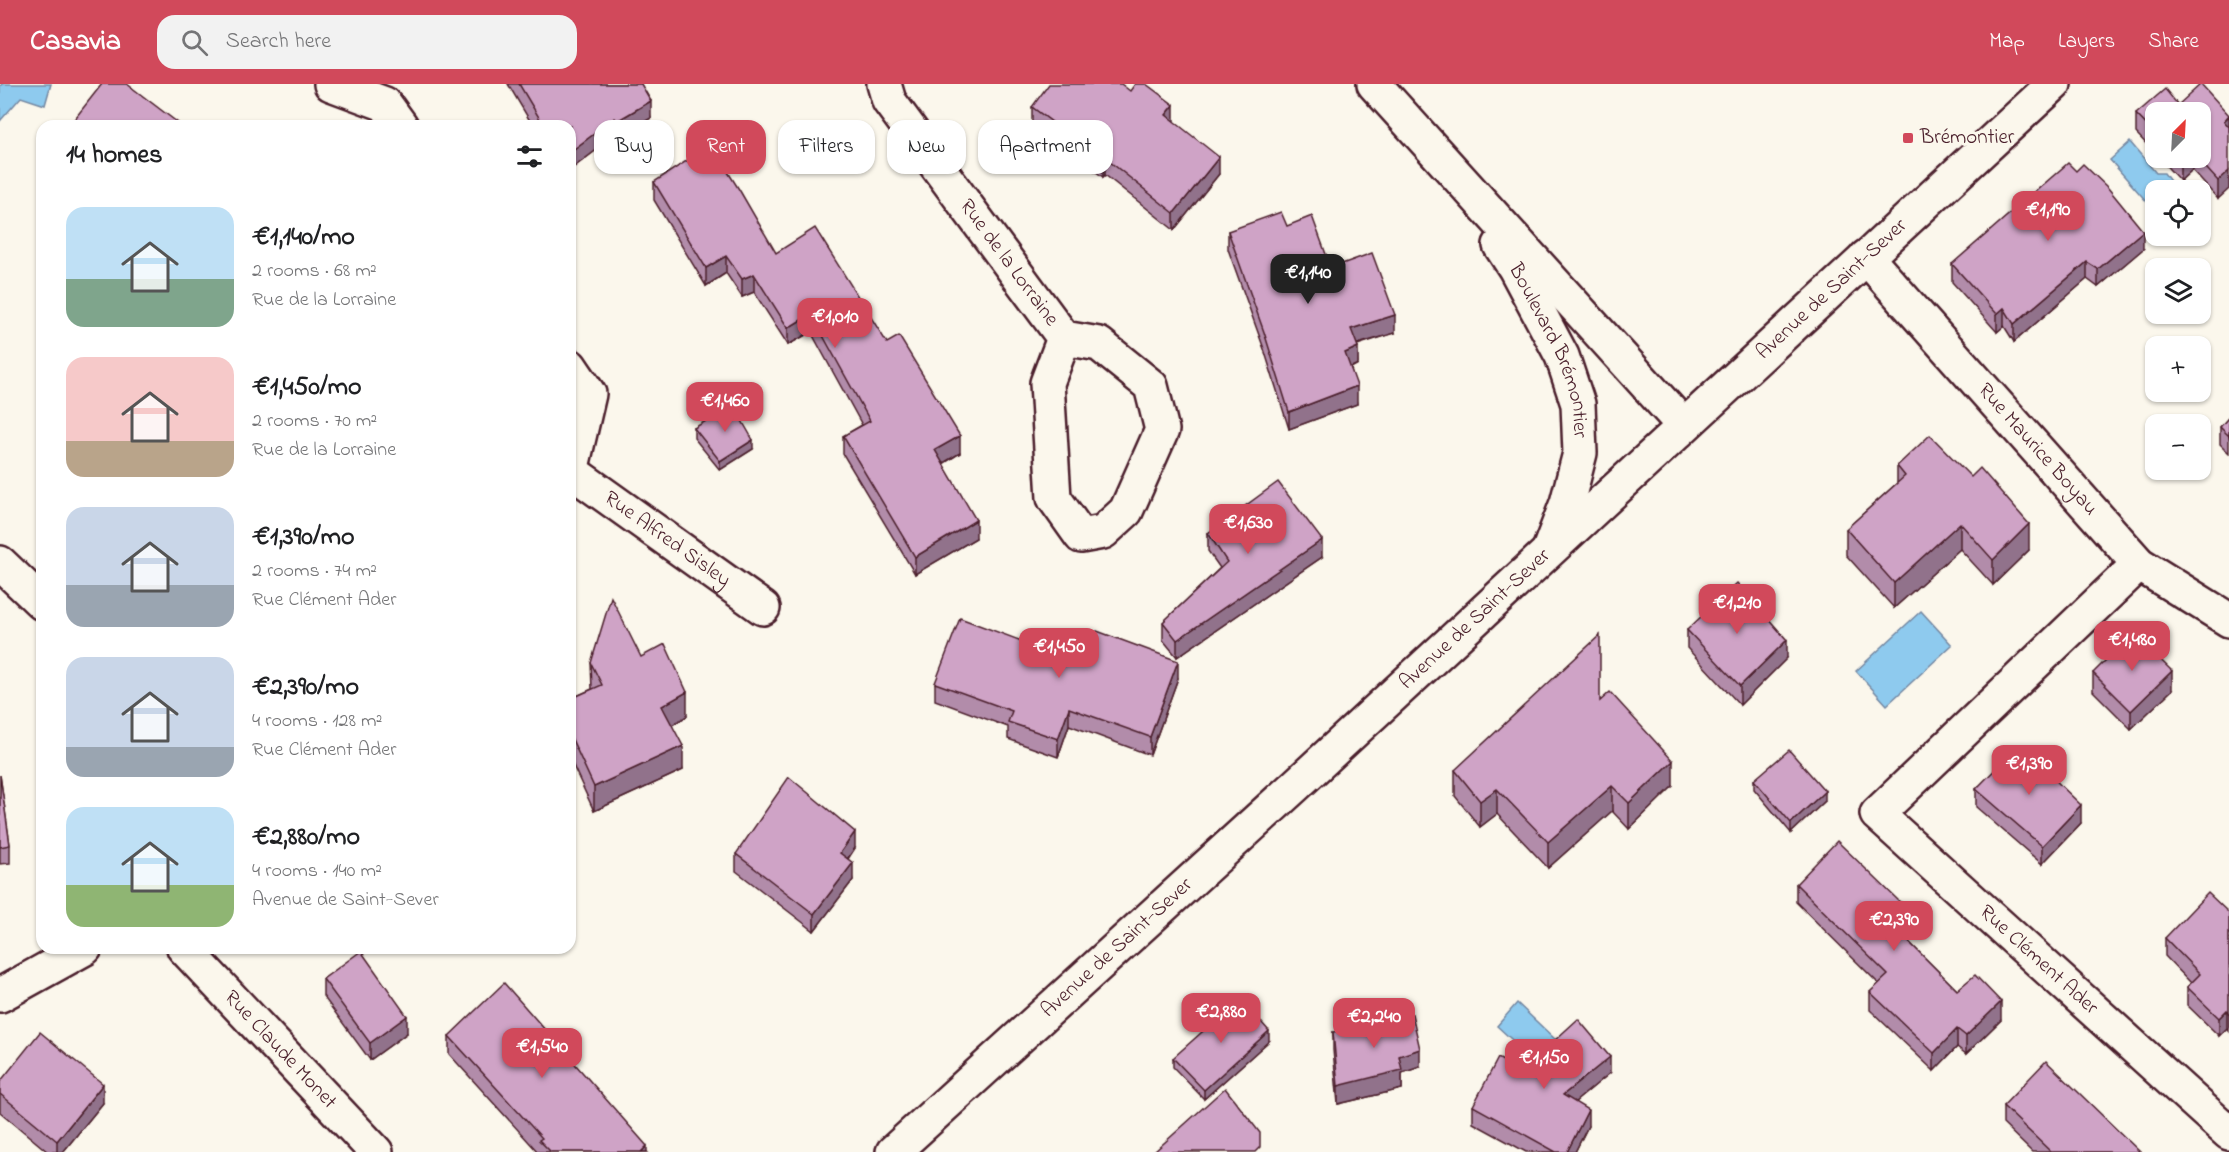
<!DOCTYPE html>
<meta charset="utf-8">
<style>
:root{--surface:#fff;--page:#f2f2f2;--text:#202124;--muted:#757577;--accent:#d1495b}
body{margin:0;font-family:"Indie Flower",sans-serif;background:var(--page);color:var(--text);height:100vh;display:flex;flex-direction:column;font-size:22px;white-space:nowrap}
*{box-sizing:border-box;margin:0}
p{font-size:20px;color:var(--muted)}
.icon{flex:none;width:33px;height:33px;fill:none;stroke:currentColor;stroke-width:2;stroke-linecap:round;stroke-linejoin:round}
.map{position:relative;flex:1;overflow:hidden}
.details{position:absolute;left:36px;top:36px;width:540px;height:834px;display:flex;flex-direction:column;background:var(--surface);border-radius:18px;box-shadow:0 2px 4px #0004}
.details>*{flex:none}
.hud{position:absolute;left:594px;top:36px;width:570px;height:54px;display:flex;gap:12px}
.needle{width:39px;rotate:24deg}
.buttons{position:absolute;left:2145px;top:18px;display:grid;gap:12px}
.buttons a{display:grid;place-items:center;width:66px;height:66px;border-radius:12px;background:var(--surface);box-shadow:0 2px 4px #0004;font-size:30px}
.price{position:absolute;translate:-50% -51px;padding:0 14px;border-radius:12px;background:var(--accent);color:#fff;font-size:20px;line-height:39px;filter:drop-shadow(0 2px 3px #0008)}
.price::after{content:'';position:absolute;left:50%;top:36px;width:18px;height:14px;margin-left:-9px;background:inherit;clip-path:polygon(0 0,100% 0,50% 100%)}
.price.active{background:#222;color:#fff}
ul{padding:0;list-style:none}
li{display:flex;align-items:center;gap:18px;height:150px;padding:0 30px}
li span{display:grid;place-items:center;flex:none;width:168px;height:120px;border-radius:18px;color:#555}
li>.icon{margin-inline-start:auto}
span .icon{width:72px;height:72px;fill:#fffc;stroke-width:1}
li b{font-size:26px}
h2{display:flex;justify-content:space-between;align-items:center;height:72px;padding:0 30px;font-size:26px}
.chip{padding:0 21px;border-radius:18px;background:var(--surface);box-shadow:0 2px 4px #0004;font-size:21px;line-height:54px}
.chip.active{background:var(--accent);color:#fff}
header{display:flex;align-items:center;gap:36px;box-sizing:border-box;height:84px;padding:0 30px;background:var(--accent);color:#fff}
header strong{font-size:28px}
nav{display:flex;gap:33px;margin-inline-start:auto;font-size:21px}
.search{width:420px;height:54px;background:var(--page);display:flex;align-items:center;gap:15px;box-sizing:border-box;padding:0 21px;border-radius:18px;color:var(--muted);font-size:22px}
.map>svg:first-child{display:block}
</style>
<header>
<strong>Casavia</strong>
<div class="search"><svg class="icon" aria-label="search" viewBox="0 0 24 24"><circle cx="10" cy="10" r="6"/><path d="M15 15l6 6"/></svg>Search here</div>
<nav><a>Map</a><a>Layers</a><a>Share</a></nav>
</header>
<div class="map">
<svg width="2229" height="1068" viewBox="0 0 2229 1068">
<rect width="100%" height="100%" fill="#fbf7ec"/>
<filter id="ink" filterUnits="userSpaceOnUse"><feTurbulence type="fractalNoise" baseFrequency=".0167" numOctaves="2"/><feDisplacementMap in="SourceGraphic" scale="12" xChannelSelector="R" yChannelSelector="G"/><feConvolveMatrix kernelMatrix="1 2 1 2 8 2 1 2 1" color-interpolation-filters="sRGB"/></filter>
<g filter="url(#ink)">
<!-- water -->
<g fill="#8ecaee" stroke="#7386a0" stroke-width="1.5">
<polygon points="2,0 51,0 45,21 21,13 0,37 0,2"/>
<polygon points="2130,58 2156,89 2164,89 2172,100 2166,106 2156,106 2155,110 2147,118 2110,76"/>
<polygon points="1921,527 1952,561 1887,621 1856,587"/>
<polygon points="1517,919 1557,957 1537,979 1497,942"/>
</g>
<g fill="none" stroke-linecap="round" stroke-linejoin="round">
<defs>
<g id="street">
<polyline points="331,0 385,20 401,42"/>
<path id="s1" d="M 884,0 L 889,17 L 1064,254 L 1047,299 L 1054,414 L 1081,452 L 1103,448 L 1126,427 L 1162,346 L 1151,302 L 1099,260 L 1064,254"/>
<polyline points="1374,0 1683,341"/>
<path id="s2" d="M 1500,161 L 1515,184 L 1562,272 L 1578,320 L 1580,369 L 1567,419 L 1549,466"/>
<path id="s3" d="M 1866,173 L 2139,480 L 2229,536"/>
<polyline points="570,282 589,310 570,392"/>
<path id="s4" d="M 571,387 L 763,524"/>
<polyline points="0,479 42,519"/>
<path id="s5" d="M 2139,480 L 1877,730 L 2229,1049"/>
<path id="s6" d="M 184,864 L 376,1068"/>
<polyline points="0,911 85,864"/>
</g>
<g id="secondary">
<path id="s7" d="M 893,1068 L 1295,702 L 2054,0"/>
</g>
</defs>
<!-- street casing -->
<use href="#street" stroke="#4a1f2b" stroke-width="38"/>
<!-- secondary casing -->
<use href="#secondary" stroke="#4a1f2b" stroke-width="38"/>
<!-- street -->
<use href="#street" stroke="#fbf7ec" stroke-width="33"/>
<!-- secondary -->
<use href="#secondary" stroke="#fbf7ec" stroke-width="33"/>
</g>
<!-- wall -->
<g fill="#b28caa" stroke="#4a1f2b" stroke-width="1.5">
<polygon points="508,0 641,0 651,34 617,54 615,52 570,86 570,42 533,42"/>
<polygon points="2178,21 2229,31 2218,115 2192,86 2180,97 2159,74 2200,74 2156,28 2156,70 2136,49 2136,30"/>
<polygon points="1032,23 1174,38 1219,90 1174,146 1105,91 1103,93 1032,40"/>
<polygon points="654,98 776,169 887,259 960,369 943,380 976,454 915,490 843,370 843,352 862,341 811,248 788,261 754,208 742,213 726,189 706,202 654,116"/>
<polygon points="1287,142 1331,184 1395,249 1357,261 1358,280 1351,284 1357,320 1289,345 1264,265 1228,165 1228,147"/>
<polygon points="2143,165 2098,203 2087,195 2014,258 2004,242 1997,248 1952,198 1952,180"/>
<polygon points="2229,333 2229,369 2220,360 2220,343"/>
<polygon points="694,344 753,365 720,386 694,354"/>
<polygon points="1897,382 2029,466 1993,501 1960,465 1894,524 1846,471 1846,445 1897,399"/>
<polygon points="1208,449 1322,473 1177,573 1163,556 1163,538 1220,484 1208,467"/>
<polygon points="1687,546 1787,574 1740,621 1687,564"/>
<polygon points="1035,562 1059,568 1090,565 1178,594 1150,671 1069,641 1058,673 1008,655 1008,643 935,616 935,599"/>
<polygon points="641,573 687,632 672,641 683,686 594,727 570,675 570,615 592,605 591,579"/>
<polygon points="2093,589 2172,606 2131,645 2093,607"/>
<polygon points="1600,617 1673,702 1629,745 1612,727 1548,784 1497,730 1480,743 1455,712 1455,686"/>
<polygon points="0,691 10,761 10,779 0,780"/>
<polygon points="1754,696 1825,717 1791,749 1754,705"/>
<polygon points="1976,705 2081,739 2042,780 1976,723"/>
<polygon points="855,764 848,775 853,796 814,847 736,787 736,770"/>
<polygon points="1796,800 1901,837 1895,844 1957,906 2001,936 1966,970 1957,963 1934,987 1870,926 1870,908 1879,900 1796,818"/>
<polygon points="2229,829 2229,947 2227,944 2219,952 2187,921 2187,903 2191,899 2165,872 2165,854"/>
<polygon points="323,895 407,949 370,976 323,912"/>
<polygon points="1333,948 1420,983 1402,989 1402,1005 1338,1020 1333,966"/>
<polygon points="449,952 647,1068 538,1068 449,970"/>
<polygon points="1269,957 1204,1015 1173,983 1173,974"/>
<polygon points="1521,987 1610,989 1575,1018 1588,1042 1575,1068 1526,1068 1473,1039 1473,1022"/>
<polygon points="0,998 103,1019 63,1068 48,1068 0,1028"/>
<polygon points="2003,1022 2140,1068 2032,1068 2003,1040"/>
</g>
<!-- shaded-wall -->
<g fill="#91728b" stroke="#4a1f2b" stroke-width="1.5">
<polygon points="651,17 651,34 617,54 617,37"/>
<polygon points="1174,21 1174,39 1166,31"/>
<polygon points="2229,32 2229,50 2224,37"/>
<polygon points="615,34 615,52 570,86 570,68"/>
<polygon points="1219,73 1219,90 1174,146 1174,129"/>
<polygon points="1105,74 1105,91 1103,93 1103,76"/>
<polygon points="2186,74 2192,74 2192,86 2180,97 2180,78"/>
<polygon points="2229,87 2229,105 2218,115 2218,97"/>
<polygon points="2143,147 2143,165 2098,203 2098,185"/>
<polygon points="726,172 726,189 706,202 706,184"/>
<polygon points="2087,178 2087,195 2014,258 2014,240"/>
<polygon points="754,190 754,208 742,213 742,195"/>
<polygon points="2004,224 2004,242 1997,248 1997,230"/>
<polygon points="811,230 811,248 788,261 788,244"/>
<polygon points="1395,231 1395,249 1351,262 1351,245"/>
<polygon points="1358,263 1358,280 1345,286 1345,269"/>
<polygon points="1357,302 1357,320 1289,345 1289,328"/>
<polygon points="960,352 960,369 935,384 935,366"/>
<polygon points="753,356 753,365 720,386 720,377"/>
<polygon points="976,436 976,454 915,490 915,473"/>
<polygon points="1960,439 1960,465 1894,524 1894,499"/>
<polygon points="2029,440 2029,466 1993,501 1993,476"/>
<polygon points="1322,456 1322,473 1177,573 1177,556"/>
<polygon points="1787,556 1787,574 1740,621 1740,602"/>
<polygon points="1178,577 1178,594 1150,671 1150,653"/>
<polygon points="2172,587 2172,606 2131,645 2131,627"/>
<polygon points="687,608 687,632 662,647 662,622"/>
<polygon points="1069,624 1069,641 1058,673 1058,655"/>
<polygon points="683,662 683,686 594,727 594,703"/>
<polygon points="1673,677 1673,702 1629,745 1629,719"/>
<polygon points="1612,702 1612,727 1548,784 1548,758"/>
<polygon points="1497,705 1497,730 1480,743 1480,717"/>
<polygon points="1825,707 1825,717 1791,749 1791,739"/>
<polygon points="2081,721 2081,739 2042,780 2042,762"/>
<polygon points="855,748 855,764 840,785 840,769"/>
<polygon points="853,779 853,796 814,847 814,830"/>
<polygon points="1901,819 1901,837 1886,853 1886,835"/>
<polygon points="2001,918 2001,936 1966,970 1966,952"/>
<polygon points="2227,926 2227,944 2219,952 2219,934"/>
<polygon points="407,932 407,949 370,976 370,959"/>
<polygon points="1957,945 1957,963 1934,987 1934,969"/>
<polygon points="1269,947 1269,957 1204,1015 1204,1006"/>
<polygon points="1420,965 1420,983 1402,989 1402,1005 1338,1020 1338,1002 1399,972"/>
<polygon points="1610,973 1610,989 1563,1028 1563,1011"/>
<polygon points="103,1000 103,1019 63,1068 57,1068 57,1057"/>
<polygon points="1588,1026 1588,1042 1575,1068 1567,1068"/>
<polygon points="647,1062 647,1068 641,1068"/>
</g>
<!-- building -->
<g fill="#cfa3c6" stroke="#4a1f2b" stroke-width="1.5">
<polygon points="102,0 127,0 182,42 69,42"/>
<polygon points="519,0 641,0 651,17 617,37 615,34 570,68 570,42 544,42"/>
<polygon points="1049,0 1121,0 1130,7 1135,0 1146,0 1174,21 1166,31 1219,73 1174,129 1105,74 1103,76 1032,23"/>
<polygon points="2201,0 2229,31 2224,37 2229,43 2229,87 2218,97 2197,74 2200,74 2200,28 2156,28 2156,51 2136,30 2165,5 2178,21"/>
<polygon points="711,61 740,107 776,169 815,144 887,259 899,252 960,352 935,366 976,436 915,473 843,352 870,337 811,230 788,244 754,190 742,195 726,172 706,184 654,98"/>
<polygon points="2176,74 2186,74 2180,78"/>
<polygon points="2068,79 2076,87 2083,80 2108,104 2143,147 2098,185 2087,178 2014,240 2004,224 1997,230 1952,180"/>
<polygon points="1281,128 1287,142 1312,132 1331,184 1372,169 1395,231 1351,245 1358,263 1345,269 1357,302 1289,328 1264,248 1228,147"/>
<polygon points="733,321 753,356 720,377 694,344"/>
<polygon points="2229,333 2229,352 2220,343"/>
<polygon points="1930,351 1971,393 1980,384 2029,440 1993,476 1960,439 1894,499 1846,445 1905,392 1897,382"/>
<polygon points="1278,398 1322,456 1177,556 1163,538 1227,478 1208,449"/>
<polygon points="1737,499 1787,556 1740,602 1687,546"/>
<polygon points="611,513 641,573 665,560 687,608 662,622 683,662 594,703 570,651 570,615 602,601 591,579"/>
<polygon points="960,534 1035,562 1036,560 1059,568 1065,553 1090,565 1097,547 1178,577 1150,653 1069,624 1058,655 1008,638 1012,627 935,599"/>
<polygon points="2133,549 2172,587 2131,627 2093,589"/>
<polygon points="1600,551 1600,617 1610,608 1673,677 1629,719 1612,702 1548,758 1497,705 1480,717 1455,686"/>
<polygon points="2019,661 2081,721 2042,762 1976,705"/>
<polygon points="1789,666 1825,707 1791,739 1754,696"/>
<polygon points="0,691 10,761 0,763"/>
<polygon points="789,693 855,748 840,769 853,779 814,830 736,770"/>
<polygon points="1837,757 1901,819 1886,835 1957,906 1975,891 2001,918 1966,952 1957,945 1934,969 1870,908 1888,891 1796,800"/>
<polygon points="2208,809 2229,829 2229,929 2227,926 2219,934 2187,903 2200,890 2165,854"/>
<polygon points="361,867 407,932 370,959 323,895"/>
<polygon points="504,899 647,1062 641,1068 551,1068 539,1056 542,1054 449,952"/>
<polygon points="1240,914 1269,947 1204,1006 1173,974"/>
<polygon points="1412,930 1420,965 1399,972 1402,986 1338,1002 1333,948"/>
<polygon points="1578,935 1610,973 1563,1011 1588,1026 1567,1068 1556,1068 1473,1022 1498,974 1521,987"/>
<polygon points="40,948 103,1000 57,1057 0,1010 0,998"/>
<polygon points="2046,977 2140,1068 2051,1068 2003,1022"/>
<polygon points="1225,1004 1260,1049 1260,1063 1255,1068 1154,1068"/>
</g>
</g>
<!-- markers -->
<rect fill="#d1495b" stroke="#fbf7ec" stroke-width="2" x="1902" y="48" width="12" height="12" rx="3"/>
<g text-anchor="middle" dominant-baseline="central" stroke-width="6" stroke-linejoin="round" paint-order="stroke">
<!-- poi labels -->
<g font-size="21" fill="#4a1f2b" stroke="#fbf7ec" text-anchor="start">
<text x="1920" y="54">Brémontier</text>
</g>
<!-- street labels -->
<g font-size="21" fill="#4a1f2b" stroke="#fbf7ec">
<text stroke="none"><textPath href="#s1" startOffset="219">Rue de la Lorraine</textPath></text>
<text stroke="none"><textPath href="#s7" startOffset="1275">Avenue de Saint-Sever</textPath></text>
<text stroke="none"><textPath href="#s2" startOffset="118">Boulevard Brémontier</textPath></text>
<text stroke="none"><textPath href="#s3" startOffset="258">Rue Maurice Boyau</textPath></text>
<text stroke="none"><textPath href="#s4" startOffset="118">Rue Alfred Sisley</textPath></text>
<text stroke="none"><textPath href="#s7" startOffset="789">Avenue de Saint-Sever</textPath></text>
<text stroke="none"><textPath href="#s7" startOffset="303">Avenue de Saint-Sever</textPath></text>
<text stroke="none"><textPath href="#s5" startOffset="580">Rue Clément Ader</textPath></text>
<text stroke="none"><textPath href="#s6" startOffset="140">Rue Claude Monet</textPath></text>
</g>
</g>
</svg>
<div class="buttons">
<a><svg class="needle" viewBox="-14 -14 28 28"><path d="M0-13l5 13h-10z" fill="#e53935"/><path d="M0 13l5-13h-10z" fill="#757577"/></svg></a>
<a><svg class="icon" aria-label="locate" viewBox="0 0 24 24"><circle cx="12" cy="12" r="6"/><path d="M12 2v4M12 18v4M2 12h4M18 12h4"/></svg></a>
<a><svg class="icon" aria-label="layers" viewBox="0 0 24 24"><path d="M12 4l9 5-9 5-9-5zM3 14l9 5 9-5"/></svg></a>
<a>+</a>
<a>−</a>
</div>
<b class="price" style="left:2048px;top:158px">€1,190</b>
<b class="price active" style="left:1308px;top:221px">€1,140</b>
<b class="price" style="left:835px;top:265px">€1,010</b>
<b class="price" style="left:725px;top:349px">€1,460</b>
<b class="price" style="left:1248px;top:471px">€1,630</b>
<b class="price" style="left:1737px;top:551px">€1,210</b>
<b class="price" style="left:2132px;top:588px">€1,480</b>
<b class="price" style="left:1059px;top:595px">€1,450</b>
<b class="price" style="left:2029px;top:712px">€1,390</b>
<b class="price" style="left:1894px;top:868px">€2,390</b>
<b class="price" style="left:1221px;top:960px">€2,880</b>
<b class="price" style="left:1374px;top:965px">€2,240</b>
<b class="price" style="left:542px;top:995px">€1,540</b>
<b class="price" style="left:1544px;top:1006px">€1,150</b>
<div class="hud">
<a class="chip">Buy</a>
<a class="chip active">Rent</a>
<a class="chip">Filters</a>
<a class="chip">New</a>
<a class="chip">Apartment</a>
</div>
<section class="details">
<h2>14 homes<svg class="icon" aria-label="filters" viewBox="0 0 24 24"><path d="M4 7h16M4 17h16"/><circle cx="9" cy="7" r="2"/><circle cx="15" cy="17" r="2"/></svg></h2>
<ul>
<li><span style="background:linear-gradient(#bfe0f5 60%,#7fa58c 0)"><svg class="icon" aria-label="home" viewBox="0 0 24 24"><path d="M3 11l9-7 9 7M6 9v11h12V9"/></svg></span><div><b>€1,140/mo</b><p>2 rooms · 68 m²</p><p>Rue de la Lorraine</p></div></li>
<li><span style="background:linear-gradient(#f6c9c9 70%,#b9a48a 0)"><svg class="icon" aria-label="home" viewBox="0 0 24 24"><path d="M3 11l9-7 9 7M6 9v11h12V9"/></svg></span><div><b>€1,450/mo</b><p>2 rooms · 70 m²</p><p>Rue de la Lorraine</p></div></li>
<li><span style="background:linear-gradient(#c9d6e8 65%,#9aa5b1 0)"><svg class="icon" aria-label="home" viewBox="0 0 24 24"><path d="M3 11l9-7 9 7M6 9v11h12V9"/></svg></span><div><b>€1,390/mo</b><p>2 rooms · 74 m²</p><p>Rue Clément Ader</p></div></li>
<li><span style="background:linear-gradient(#c9d6e8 75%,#9aa5b1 0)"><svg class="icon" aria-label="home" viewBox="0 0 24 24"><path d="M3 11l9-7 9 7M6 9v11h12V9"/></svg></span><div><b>€2,390/mo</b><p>4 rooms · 128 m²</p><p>Rue Clément Ader</p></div></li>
<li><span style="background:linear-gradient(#bfe0f5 65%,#8fb573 0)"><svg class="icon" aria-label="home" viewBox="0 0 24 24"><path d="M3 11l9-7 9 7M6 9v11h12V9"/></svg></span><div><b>€2,880/mo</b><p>4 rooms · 140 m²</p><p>Avenue de Saint-Sever</p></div></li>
</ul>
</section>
</div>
